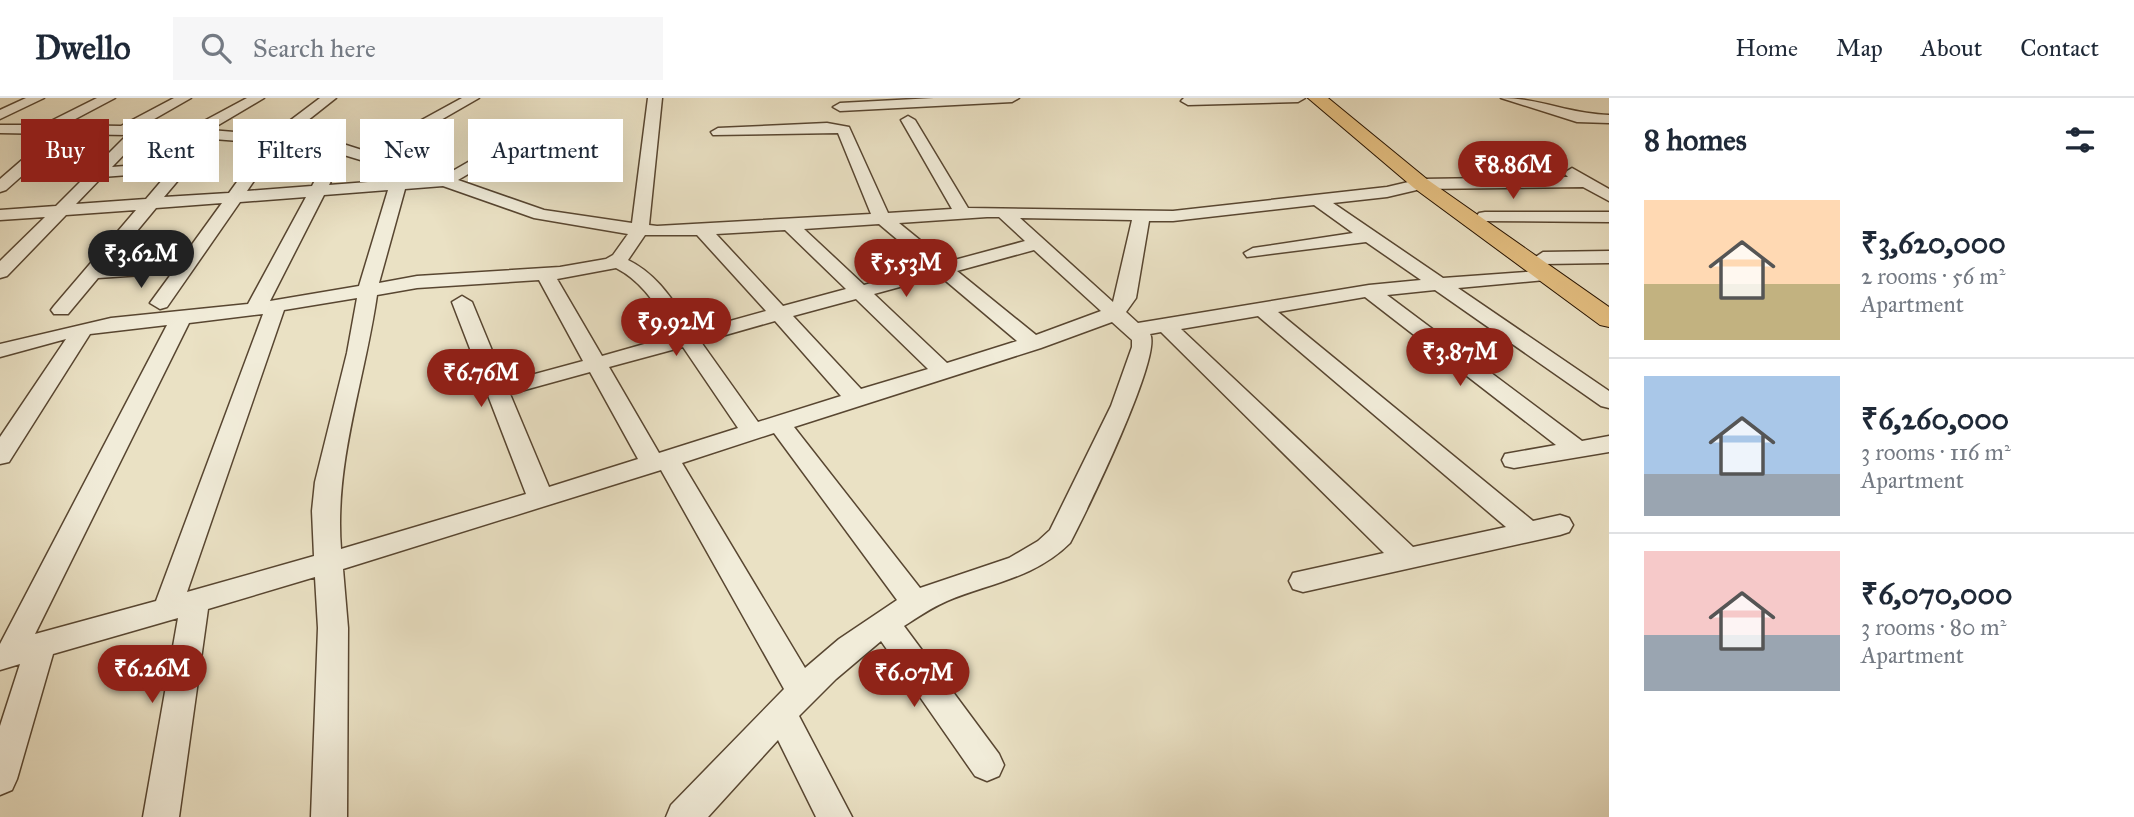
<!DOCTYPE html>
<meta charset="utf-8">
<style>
:root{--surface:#fff;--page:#f6f6f7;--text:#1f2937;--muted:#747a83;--line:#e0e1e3;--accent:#8f2418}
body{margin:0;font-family:"IM FELL Great Primer",serif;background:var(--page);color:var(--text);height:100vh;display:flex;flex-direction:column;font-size:26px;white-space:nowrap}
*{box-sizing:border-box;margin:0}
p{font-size:23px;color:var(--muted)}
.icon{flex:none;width:38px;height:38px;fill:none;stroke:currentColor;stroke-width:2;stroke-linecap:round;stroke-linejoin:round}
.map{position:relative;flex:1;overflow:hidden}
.sheet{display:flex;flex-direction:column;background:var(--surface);width:525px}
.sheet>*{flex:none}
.banner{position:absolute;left:21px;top:21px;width:665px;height:63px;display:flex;gap:14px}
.price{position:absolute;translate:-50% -60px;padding:0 16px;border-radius:24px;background:var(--accent);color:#fff;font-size:23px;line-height:46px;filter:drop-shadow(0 2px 4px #0008)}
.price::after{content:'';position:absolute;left:50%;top:42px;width:21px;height:16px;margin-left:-10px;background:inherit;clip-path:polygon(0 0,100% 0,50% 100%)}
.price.on{background:#222;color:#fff}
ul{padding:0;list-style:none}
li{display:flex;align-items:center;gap:21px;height:175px;padding:0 35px}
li+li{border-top:2px solid var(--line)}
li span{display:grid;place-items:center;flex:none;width:196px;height:140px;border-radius:0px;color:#555}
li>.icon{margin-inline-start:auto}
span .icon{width:84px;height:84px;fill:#fffc;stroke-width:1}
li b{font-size:30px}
h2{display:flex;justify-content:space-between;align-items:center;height:84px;padding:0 35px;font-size:30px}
.tag{padding:0 24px;border-radius:0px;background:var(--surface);box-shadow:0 7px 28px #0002;font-size:24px;line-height:63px}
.tag.on{background:var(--accent);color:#fff}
header{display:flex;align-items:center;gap:42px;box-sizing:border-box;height:98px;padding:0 35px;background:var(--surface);border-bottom:2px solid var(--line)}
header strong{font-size:33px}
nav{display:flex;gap:38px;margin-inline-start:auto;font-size:24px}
.search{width:490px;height:63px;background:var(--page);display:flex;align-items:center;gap:18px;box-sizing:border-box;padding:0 24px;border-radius:0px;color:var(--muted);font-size:26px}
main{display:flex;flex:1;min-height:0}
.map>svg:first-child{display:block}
</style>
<header>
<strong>Dwello</strong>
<div class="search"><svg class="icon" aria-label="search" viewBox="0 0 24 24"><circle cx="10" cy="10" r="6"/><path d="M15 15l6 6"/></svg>Search here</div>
<nav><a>Home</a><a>Map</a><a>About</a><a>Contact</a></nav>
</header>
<main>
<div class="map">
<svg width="1609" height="719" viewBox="0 0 1609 719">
<rect width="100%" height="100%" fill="#eae1c4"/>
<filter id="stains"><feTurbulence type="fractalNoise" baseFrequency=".00286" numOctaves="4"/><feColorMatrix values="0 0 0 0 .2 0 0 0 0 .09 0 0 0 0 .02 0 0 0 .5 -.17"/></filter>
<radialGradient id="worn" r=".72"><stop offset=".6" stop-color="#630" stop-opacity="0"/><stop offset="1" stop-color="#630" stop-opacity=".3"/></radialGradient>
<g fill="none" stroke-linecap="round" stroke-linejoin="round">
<defs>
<g id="minor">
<polygon points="26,0 44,0 0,21 0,12"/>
<path d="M 97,0 L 115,0 L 64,27 L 121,28 L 174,0 L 191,0 L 142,28 L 191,30 L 247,0 L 264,0 L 210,32 L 271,37 L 320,0 L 336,0 L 288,38 L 340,45 L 365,53 L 462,0 L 479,0 L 380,57 L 444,78 L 489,52 L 499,52 L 499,58 L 458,82 L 544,112 L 632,125 L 648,0 L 662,0 L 649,127 L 657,128 L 871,116 L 838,35 L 713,37 L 711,34 L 718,30 L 827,25 L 849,29 L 888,115 L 952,111 L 901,22 L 908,18 L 915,22 L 968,110 L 1173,113 L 1387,89 L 1421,81 L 1568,79 L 1564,75 L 1572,70 L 1609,91 L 1609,103 L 1583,89 L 1421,91 L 1387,99 L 1333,105 L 1443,180 L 1552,172 L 1554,176 L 1552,180 L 1545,182 L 1458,190 L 1609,293 L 1609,310 L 1601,308 L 1435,192 L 1387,197 L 1582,343 L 1609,338 L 1609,354 L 1514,370 L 1505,368 L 1502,362 L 1505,356 L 1556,347 L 1365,199 L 1278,214 L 1533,423 L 1560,417 L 1569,420 L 1573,427 L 1569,434 L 1560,437 L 1303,494 L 1293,491 L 1289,483 L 1293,475 L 1384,455 L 1161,234 L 1150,236 C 1163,257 1085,417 1070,445 C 1035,480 990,485 947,503 C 931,510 918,519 904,528 L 999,656 L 1004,667 L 999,678 L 987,683 L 975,678 L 881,543 L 836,581 L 799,618 L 852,719 L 816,719 L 778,642 L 708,719 L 666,719 L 671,707 L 784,591 L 661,372 L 343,471 L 348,530 L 347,719 L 311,719 L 318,530 L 315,479 L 208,511 L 179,719 L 143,719 L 178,520 L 53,556 L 17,681 L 12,692 L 0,697 L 0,628 L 20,566 L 0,572 L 0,546 L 167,227 L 90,236 L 9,364 L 0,366 L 0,339 L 66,241 L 0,259 L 0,246 L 111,220 L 248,206 L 306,99 L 240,104 L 167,209 L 160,211 L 150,205 L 172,175 L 98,180 L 68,216 L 54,216 L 51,212 L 54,208 L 136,112 L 66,117 L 7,178 L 0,180 L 0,163 L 45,119 L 0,122 L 0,112 L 56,108 L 127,37 L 69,36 L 6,92 L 0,94 L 0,81 L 52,36 L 0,35 L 0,27 L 43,27 ZM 143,37 L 198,40 L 177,64 L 112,69 ZM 213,41 L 265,45 L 229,95 L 164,99 ZM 279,46 L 330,54 L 312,88 L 247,93 ZM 344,57 L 420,80 L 329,87 ZM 169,74 L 146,101 L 76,106 L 102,79 ZM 443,88 L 534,120 L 628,136 L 613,157 L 606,161 L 560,169 L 417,178 L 379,185 L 405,91 ZM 388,92 L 359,188 L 270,203 L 324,97 ZM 222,105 L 180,163 L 108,168 L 156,110 ZM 1314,107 L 1353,135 L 1253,150 L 1244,155 L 1247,159 L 1366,144 L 1421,182 L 1369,187 L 1138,225 L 1126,214 L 1136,200 L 1149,123 L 1173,123 ZM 987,119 L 999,119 L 1025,143 L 947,164 L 899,125 ZM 1020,120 L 1132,122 L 1113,204 ZM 879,126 L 930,169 L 864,187 L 804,131 ZM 785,132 L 846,191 L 783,208 L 716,136 ZM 645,137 L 697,137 L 766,213 L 694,233 C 674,205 659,177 628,162 ZM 1034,152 L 1101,213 L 1036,237 L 957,173 ZM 616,170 C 645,185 658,211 676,237 L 602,258 L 557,181 ZM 940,178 L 1017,243 L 947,265 L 874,196 ZM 539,182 L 583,263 L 505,284 L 472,204 L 462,198 L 452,204 L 526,396 L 341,451 C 334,365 365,281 377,197 L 417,190 ZM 357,200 L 347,255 L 315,384 L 312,413 L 314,458 L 187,494 L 284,212 ZM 856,201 L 928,271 L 861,291 L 793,218 ZM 263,216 L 156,503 L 35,536 L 189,225 ZM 1258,218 L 1506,429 L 1413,449 L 1181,231 ZM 775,223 L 841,298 L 758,324 L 701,244 ZM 1112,224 L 1132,242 L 1132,249 L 1111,308 L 1050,432 L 1038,443 L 1009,460 L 920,490 L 794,329 L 1041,250 ZM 683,249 L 738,330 L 659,355 L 609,269 ZM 590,274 L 638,361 L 549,389 L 510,296 ZM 774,335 L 897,502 L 839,541 L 805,570 L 682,365 Z"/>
<polygon points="934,0 1019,0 1012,4 840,13 833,9 840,5"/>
<polygon points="1184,0 1305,0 1298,4 1188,7 1181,3"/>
<path d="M 1501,0 C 1539,0 1570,16 1609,17 L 1609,25 L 1577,24 Z"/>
<polygon points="1485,114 1609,114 1609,124 1479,123 1476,119 1479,115"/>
<polygon points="1609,153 1609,165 1543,166 1534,160 1543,154"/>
</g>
<polygon id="major" points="1308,0 1328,0 1428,82 1609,209 1609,229 1600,227 1414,90"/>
</defs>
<!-- minor casing -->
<use href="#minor" stroke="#584631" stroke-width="3"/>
<!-- major casing -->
<use href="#major" stroke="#271300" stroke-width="2"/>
<!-- minor -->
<use href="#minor" fill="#f1ecd9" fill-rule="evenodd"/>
<!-- major -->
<use href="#major" fill="#e5c082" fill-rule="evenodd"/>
</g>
<rect width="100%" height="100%" filter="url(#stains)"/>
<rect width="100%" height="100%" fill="url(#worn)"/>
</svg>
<b class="price" style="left:1513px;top:103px">₹8.86M</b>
<b class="price on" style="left:141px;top:192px">₹3.62M</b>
<b class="price" style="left:906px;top:201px">₹5.53M</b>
<b class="price" style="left:676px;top:260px">₹9.92M</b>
<b class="price" style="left:1460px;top:290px">₹3.87M</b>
<b class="price" style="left:481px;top:311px">₹6.76M</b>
<b class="price" style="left:152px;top:607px">₹6.26M</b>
<b class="price" style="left:914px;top:611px">₹6.07M</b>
<div class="banner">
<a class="tag on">Buy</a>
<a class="tag">Rent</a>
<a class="tag">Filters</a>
<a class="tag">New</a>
<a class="tag">Apartment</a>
</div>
</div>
<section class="sheet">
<h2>8 homes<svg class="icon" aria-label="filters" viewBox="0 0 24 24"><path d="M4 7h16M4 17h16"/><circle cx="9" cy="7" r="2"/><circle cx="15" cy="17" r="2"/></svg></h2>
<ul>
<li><span style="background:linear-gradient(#ffd9b3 60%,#c2b280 0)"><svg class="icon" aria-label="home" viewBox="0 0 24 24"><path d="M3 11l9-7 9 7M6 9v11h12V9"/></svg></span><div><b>₹3,620,000</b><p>2 rooms · 56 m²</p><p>Apartment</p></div></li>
<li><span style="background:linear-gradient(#a9c7e8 70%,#9aa5b1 0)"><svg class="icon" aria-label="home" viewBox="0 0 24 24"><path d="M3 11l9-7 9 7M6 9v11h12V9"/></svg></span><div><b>₹6,260,000</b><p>3 rooms · 116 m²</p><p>Apartment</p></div></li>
<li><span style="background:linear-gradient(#f6c9c9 60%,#9aa5b1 0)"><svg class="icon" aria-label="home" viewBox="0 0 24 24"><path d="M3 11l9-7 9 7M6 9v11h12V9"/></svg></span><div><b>₹6,070,000</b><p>3 rooms · 80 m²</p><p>Apartment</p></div></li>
</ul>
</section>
</main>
